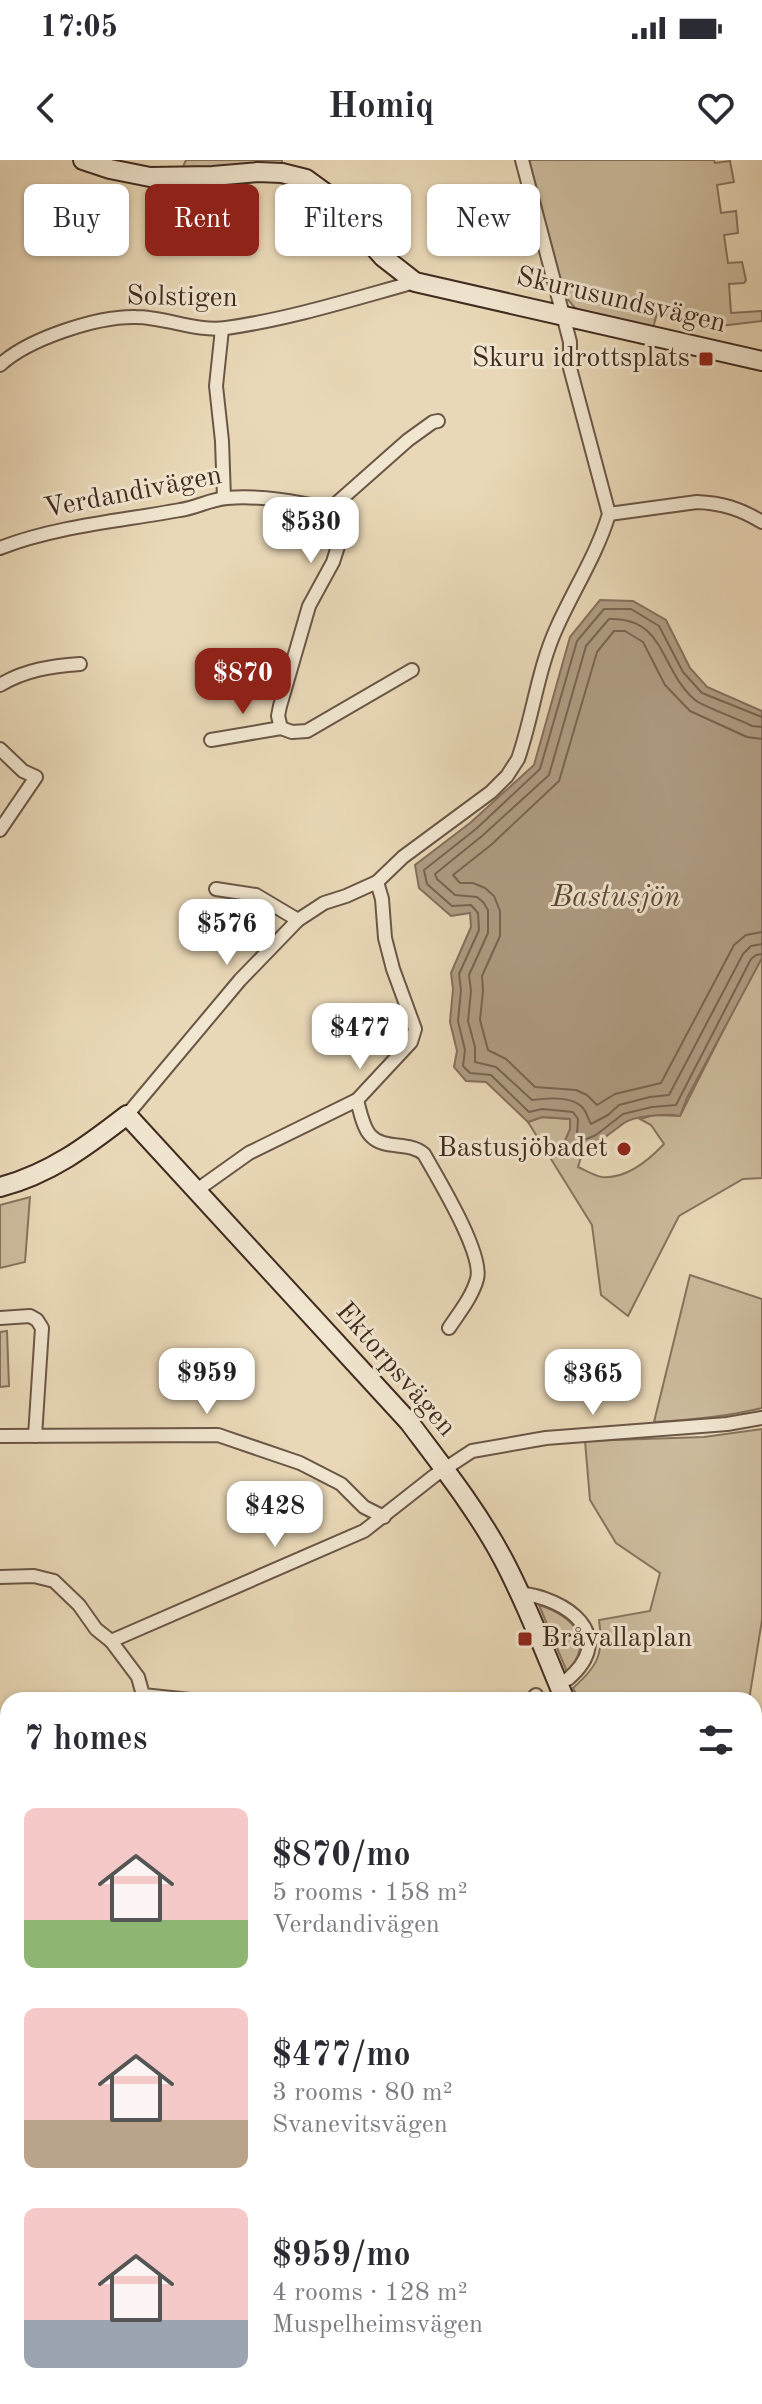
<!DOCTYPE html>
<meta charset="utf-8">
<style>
:root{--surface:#fff;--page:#f7f7f7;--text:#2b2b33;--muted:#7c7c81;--accent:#8f2418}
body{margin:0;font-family:"Old Standard TT",serif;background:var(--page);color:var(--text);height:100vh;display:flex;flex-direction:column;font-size:30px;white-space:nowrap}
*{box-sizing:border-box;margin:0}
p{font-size:26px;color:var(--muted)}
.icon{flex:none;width:44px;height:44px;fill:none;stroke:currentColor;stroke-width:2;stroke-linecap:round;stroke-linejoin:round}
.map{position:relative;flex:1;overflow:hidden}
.side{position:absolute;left:0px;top:1532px;width:762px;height:712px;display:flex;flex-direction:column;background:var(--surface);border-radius:24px 24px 0 0;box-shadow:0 2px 6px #0004}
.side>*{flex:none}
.top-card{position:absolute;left:24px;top:24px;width:714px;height:72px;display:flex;gap:16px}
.price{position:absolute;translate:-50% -68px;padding:0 18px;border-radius:16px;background:#fff;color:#222;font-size:26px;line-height:52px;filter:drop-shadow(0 2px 4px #0008)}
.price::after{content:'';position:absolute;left:50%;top:48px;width:24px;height:18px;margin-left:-12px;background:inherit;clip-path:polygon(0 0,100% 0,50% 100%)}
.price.active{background:var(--accent);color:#fff}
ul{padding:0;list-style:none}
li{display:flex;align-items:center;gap:24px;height:200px;padding:0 24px}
li span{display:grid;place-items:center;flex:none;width:224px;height:160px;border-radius:12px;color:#555}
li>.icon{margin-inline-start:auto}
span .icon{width:96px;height:96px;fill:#fffc;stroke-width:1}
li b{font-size:34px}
h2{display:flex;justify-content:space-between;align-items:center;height:96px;padding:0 24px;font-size:34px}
.chip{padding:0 28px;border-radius:12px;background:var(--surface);box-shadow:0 2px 6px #0004;font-size:28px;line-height:72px}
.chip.active{background:var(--accent);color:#fff}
.status{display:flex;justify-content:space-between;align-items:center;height:56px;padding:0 40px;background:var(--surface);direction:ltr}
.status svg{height:22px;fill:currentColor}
header{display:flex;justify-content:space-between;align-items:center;height:104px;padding:0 24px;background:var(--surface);font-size:36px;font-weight:700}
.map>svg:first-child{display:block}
</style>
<div class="status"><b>17:05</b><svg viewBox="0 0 49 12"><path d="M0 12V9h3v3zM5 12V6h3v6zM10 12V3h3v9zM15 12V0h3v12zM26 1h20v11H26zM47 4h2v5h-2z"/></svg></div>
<header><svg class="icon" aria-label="back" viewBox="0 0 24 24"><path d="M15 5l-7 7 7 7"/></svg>Homiq<svg class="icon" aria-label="heart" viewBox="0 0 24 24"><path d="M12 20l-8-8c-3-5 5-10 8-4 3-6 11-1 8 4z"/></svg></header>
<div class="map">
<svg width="762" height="2244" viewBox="0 0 762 2244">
<rect width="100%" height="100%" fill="#e9d8b7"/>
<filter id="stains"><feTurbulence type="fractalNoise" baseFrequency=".0025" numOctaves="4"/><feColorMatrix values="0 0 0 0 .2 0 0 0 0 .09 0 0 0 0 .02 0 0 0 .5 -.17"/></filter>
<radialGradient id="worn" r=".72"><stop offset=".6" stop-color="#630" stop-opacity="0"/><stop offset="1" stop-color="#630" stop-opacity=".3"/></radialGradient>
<!-- green -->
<g fill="#ccbb9d" stroke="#86735e" stroke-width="2">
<polygon points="186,0 282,0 282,5 182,9"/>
<polygon points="529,0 714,0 715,3 730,1 734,22 717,25 721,53 736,51 738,73 724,75 728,103 742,102 746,120 744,123 729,124 731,153 762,151 762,161 720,166 657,153 653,168 576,149 564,135"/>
<path d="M 760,798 L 762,798 L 762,1018 L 743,1019 L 679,1056 L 628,1156 L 601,1135 L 592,1065 L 528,962 L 542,957 L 570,959 L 573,983 L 583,991 L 578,1007 C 585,1010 595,1016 602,1017 C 626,1019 649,1000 664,984 L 651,965 L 640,959 L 654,955 L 680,956 Z"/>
<polygon points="30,1037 25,1102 0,1108 0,1045"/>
<path d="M 690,1115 L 762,1139 L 762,1248 C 726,1257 691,1260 654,1262 Z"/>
<polygon points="7,1171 9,1226 0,1227 0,1172"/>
<path d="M 762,1269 L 762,1460 L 749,1540 L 579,1540 L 573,1528 C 598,1506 604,1494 599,1460 L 650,1451 L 660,1413 L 616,1383 L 590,1340 L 585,1281 L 704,1277 Z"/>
<path d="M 539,1445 C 573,1456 596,1480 567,1512 Z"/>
<polygon points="0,1612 8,1616 8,2236 682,2236 681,2244 0,2244"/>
</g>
<!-- water -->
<path fill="#b09d84" stroke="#846f5c" stroke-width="2" d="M 600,440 L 633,441 L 666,460 L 690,508 L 707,527 L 762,551 L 762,798 L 687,938 L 680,956 C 668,953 634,956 624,963 C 611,973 598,983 583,991 L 573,983 L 563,998 L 558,997 L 570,969 L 570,959 L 542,957 L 528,962 L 486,922 L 466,921 L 454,907 L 457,891 L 450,862 L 453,829 L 451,813 L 471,767 L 470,753 L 451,756 L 419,728 L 415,705 L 470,663 L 534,605 L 570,477 Z"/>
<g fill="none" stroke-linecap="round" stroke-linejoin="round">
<!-- shore -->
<g stroke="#786452" stroke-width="2">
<polyline points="762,557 702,533 683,512 659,466 631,449 604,449 577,481 540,609 476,669 424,710 427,724 452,746 471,745 478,753 479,770 459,814 461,830 458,861 465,890 463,906 470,913 491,915 529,952 542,949 573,952 578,959 577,974 584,980 596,975 623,954 652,947 676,945 751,799 756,795 762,794"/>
<path d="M 762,567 L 752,566 C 739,559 704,547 695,540 C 659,509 666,457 609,459 L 586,486 L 549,615 L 482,676 L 435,714 L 437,719 L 455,735 L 477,737 L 483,742 L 488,750 L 488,773 L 469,815 L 471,831 L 468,861 L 475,887 L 475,902 L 496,907 L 532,940 C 546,938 571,936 582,947 C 587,952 588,959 591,964 L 608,955 L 619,945 L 650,937 L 669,935 L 743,794 L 751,786 L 762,784"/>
<polyline points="762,579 747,577 690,551 665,525 643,482 625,471 614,471 597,492 559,621 491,685 453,715 460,723 473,723 485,728 494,736 500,751 500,776 482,816 483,831 480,860 488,890 506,899 535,927 576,930 587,935 597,945 615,934 661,923 734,785 746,775 762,772"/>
</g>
<!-- secondary-tunnel -->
<polyline stroke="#c7b599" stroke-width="18" stroke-dasharray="18 9" stroke-linecap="butt" points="754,1765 762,1770"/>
<defs>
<g id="street">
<polyline points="222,169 216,226 222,281 224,338"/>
<path d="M 0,205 C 28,179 97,156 136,157 C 165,157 196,172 226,168 C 290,159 353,139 415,122"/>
<polyline points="330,349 408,280 433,262 438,261"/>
<path d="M 609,354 L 697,342 C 722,343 741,349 762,362"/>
<path d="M 0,388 C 57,366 120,361 180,350 C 196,348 211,339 227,338 C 261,335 297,342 330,349 L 338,364 L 340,380 L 333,402 L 309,446 L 280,546 L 278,556 L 281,568 L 292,572 L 307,571 L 412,510"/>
<path d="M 0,525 C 25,510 51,506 80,504"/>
<polyline points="211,580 281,568"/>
<polyline points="0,589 23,611 36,617 0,670"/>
<polyline points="216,729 256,735 298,760"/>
<path d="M 357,940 C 360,951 363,968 371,976 C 384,990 409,981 424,994 C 438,1019 484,1094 477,1119 C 472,1137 459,1153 449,1168"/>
<path d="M 127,955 L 240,820 L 298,760 L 324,743 L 346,736 L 377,722 L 403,697 L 491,632 L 507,616 L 518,599 C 533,556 538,508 557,467 C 574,429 597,394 609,354 L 570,208 L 570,182 L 563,155 L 522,0"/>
<polyline points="197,1030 249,993 357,940 411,882 415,869 393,809 385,778 382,739 377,722"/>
<polyline points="0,1158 30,1156 37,1160 42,1168 35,1276"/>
<polyline points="0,1276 218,1275 300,1303 341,1324 364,1347 384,1357"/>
<polyline points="0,1417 34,1416 54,1421 79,1445 96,1469 111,1481 138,1517 143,1535 190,1540"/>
<path d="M 519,1433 C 566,1438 619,1475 568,1519"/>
<polyline points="111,1481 364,1371 434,1316 472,1291 546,1278 727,1264 762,1258"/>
<polyline points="531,1540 536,1535"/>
</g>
<g id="secondary">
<polyline points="83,0 110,9 150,17 213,16 258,12 282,13 306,19 328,35 383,97 415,122 762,201"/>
<path d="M 0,1027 C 50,1014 87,986 127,955 L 409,1262 C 442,1306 477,1350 503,1399 C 527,1444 545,1493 565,1540"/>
</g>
<g id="highway">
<polyline points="754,1712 762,1634"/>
<polyline points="754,2066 762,1963"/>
<polyline points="714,2244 715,2236"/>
<polyline points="743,2244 743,2236"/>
</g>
</defs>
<!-- street casing -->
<use href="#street" stroke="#6b5646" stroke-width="16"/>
<!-- secondary casing -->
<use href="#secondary" stroke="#412b20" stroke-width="22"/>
<!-- highway casing -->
<use href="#highway" stroke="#412b20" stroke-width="26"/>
<!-- street -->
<use href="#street" stroke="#f1e6d0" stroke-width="12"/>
<!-- secondary -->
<use href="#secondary" stroke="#f1e6d0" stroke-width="18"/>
<!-- highway -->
<use href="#highway" stroke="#e9d8b7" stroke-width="22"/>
</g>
<!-- markers -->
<g fill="#8f2418" stroke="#f1e6d0" stroke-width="3">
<rect x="698" y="191" width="16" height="16" rx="4"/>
<circle cx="624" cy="989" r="8"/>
<rect x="517" y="1471" width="16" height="16" rx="4"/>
</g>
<g text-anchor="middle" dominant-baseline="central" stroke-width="6" stroke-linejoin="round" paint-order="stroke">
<!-- street labels -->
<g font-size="28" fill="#412b20" stroke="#f1e6d0">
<text transform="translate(182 138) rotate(1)">Solstigen</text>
<text transform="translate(621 141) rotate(13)">Skurusundsvägen</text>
<text transform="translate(133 333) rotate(-11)">Verdandivägen</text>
<text transform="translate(395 1210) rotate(49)">Ektorpsvägen</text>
</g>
<!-- poi labels -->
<g font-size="28" fill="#412b20" stroke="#f1e6d0" text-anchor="end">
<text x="690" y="199">Skuru idrottsplats</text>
<text x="608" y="989">Bastusjöbadet</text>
<text x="541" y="1479" text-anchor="start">Bråvallaplan</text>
</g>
<!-- water labels -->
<g font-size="30" font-style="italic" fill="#5d4839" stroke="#f1e6d0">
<text x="616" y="738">Bastusjön</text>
</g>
</g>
<rect width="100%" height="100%" filter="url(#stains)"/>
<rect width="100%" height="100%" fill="url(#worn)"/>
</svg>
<b class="price" style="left:311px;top:405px">$530</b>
<b class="price active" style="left:243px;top:556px">$870</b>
<b class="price" style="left:227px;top:807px">$576</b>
<b class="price" style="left:360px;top:911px">$477</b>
<b class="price" style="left:207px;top:1256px">$959</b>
<b class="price" style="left:593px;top:1257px">$365</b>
<b class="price" style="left:275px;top:1389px">$428</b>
<div class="top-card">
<a class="chip">Buy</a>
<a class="chip active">Rent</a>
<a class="chip">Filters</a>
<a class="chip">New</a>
</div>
<section class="side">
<h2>7 homes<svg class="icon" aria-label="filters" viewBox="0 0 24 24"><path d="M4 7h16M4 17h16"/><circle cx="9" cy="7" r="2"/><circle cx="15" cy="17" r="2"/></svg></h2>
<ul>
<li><span style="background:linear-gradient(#f6c9c9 70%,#8fb573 0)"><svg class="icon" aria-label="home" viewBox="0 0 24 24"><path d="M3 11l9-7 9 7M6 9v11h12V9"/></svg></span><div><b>$870/mo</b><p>5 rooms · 158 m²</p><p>Verdandivägen</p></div></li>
<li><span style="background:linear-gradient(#f6c9c9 70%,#b9a48a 0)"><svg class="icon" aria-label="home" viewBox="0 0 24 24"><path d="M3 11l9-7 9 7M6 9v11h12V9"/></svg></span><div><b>$477/mo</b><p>3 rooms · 80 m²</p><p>Svanevitsvägen</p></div></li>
<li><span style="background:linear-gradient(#f6c9c9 70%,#9aa5b1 0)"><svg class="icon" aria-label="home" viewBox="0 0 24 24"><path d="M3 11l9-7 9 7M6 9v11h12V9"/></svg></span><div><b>$959/mo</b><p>4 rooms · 128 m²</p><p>Muspelheimsvägen</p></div></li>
</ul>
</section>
</div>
